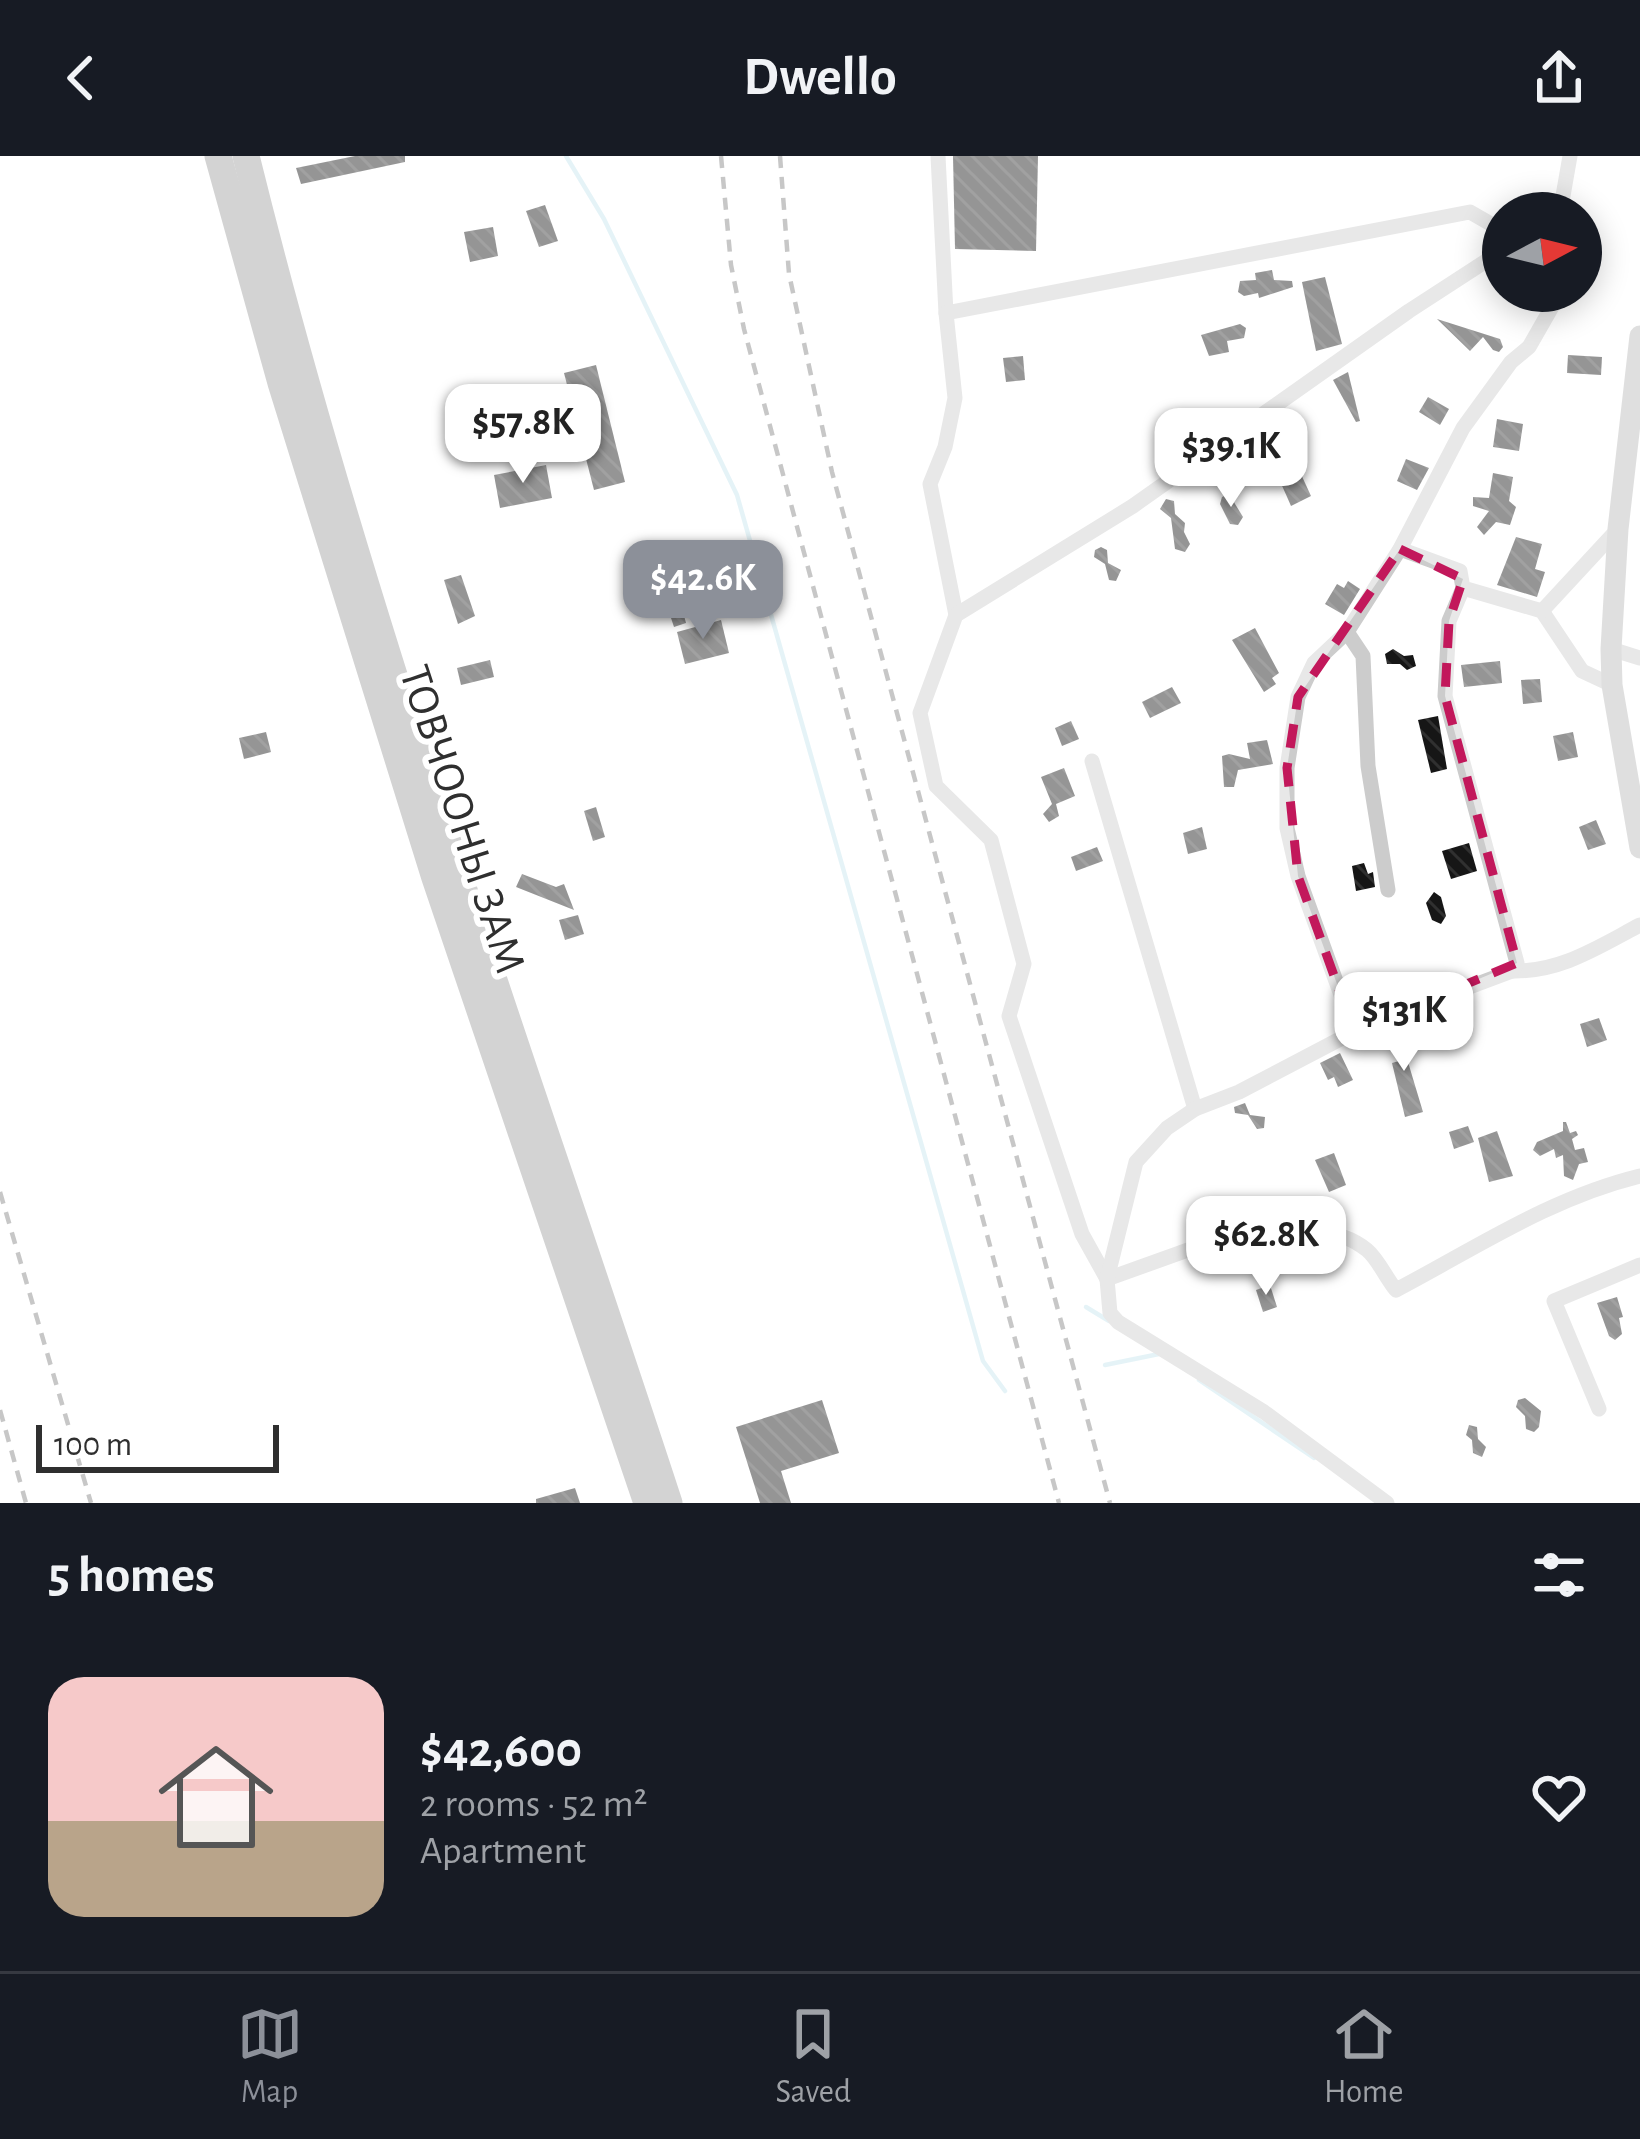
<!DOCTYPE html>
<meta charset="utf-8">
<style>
:root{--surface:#171b24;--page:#20242c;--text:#f1f3f6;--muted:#9ea1a6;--line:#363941;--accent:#8c9099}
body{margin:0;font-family:"Alegreya Sans",sans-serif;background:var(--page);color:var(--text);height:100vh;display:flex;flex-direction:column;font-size:45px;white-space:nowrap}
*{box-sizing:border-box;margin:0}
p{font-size:39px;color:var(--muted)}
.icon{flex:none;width:66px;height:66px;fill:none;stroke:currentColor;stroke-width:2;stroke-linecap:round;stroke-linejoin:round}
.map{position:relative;height:1347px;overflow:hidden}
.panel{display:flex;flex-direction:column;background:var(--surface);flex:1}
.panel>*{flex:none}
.needle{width:78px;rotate:83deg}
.fabs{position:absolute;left:1482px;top:36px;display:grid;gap:24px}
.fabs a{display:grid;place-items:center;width:120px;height:120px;border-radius:50%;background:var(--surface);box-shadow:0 6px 30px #0003;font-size:60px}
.scale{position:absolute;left:36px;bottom:30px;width:243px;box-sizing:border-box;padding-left:12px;border:6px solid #2f2f2f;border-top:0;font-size:33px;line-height:42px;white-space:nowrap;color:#2f2f2f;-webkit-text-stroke:9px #fff;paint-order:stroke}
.price{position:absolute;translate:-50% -102px;padding:0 27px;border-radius:24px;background:#fff;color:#222;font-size:39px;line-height:78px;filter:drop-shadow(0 3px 6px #0008)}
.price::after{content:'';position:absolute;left:50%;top:72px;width:36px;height:27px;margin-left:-18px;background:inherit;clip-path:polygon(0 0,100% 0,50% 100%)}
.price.current{background:var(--accent);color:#fff}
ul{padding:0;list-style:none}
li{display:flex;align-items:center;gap:36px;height:300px;padding:0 48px}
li+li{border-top:3px solid var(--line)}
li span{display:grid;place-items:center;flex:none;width:336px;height:240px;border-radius:36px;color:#555}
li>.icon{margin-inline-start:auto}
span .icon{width:144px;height:144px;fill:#fffc;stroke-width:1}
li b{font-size:51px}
h2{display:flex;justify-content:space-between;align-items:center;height:144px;padding:0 48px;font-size:51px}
header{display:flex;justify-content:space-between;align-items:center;height:156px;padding:0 48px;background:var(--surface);font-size:54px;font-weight:700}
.menu{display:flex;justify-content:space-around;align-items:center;height:168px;border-top:3px solid var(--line);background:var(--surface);font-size:33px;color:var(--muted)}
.menu a{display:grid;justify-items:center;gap:6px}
.menu .current{color:var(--accent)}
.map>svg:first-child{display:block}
</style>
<header><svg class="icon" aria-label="back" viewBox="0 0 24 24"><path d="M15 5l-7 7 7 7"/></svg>Dwello<svg class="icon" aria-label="share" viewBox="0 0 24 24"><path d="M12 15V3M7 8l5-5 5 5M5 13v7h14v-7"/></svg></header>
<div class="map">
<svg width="1640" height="1347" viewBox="0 0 1640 1347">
<defs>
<pattern id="building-back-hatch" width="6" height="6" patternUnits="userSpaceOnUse" patternTransform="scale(3)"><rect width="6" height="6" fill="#161616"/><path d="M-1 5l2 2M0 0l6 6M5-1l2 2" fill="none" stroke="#303030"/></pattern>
</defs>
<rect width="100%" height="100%" fill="#fff"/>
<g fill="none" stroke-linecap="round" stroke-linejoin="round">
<!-- stream -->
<g stroke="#c6e5ee" stroke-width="4.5">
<polyline points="566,0 604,63 737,339 983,1205 1005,1235"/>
<polyline points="1086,1151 1109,1165"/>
<polyline points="1105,1209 1159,1198"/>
<polyline points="1199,1224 1314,1302"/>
</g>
</g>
<!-- building -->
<g fill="url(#building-back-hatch)">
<polygon points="355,0 405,0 405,6 301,28 296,12"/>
<polygon points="953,0 1038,0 1036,95 955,93"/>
<polygon points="545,49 558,85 539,91 526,55"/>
<polygon points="493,71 498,100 470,106 464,76"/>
<polygon points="1272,114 1274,124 1292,125 1293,131 1259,142 1258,137 1244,140 1238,136 1240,125 1256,124 1255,117"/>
<polygon points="1325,121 1342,188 1316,195 1302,126"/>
<polygon points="1437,163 1500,183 1503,191 1499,196 1493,194 1483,181 1470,195"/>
<polygon points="1240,168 1246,172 1244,182 1227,185 1229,196 1209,200 1201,179"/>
<polygon points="1568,199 1602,201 1601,219 1567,217"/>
<polygon points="1023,200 1025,224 1006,226 1003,202"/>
<polygon points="596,209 625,326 594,334 564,217"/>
<polygon points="1348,216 1360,265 1356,266 1333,224"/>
<polygon points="1428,241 1449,253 1440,269 1419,256"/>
<polygon points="1497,263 1523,268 1519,295 1493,291"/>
<polygon points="1259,276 1267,280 1269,293 1282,295 1283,313 1270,305 1267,293 1252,288 1252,281"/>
<polygon points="1406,303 1429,312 1417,334 1397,325"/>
<polygon points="546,309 552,342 500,352 494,319"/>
<polygon points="1300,316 1311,340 1291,350 1280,325"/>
<polygon points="1493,317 1513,321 1509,345 1516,351 1510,369 1496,366 1484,379 1477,371 1489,355 1473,350 1473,341 1489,342"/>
<polygon points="1229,338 1243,361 1238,369 1230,368 1220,348 1222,341"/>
<polygon points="1166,343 1174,345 1175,358 1185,367 1184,376 1190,388 1185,396 1175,393 1171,362 1160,353"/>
<polygon points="1516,381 1542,388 1535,413 1545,416 1537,441 1497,429"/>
<polygon points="1101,391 1107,394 1108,407 1121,414 1116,425 1109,424 1105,408 1094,401 1095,394"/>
<polygon points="461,419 475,460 458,468 444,424"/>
<polygon points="670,424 676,429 686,467 674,471 661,432"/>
<polygon points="1348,425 1360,433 1344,459 1325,448 1337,428 1344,432"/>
<polygon points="721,464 729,497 685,508 677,476"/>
<polygon points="1255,472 1279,517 1272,522 1276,528 1264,536 1232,484"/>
<polygon points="1393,493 1404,500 1413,499 1416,510 1407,514 1400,508 1387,508 1385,498"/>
<polygon points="490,504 494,521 461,529 457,512"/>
<polygon points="1500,505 1502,527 1464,531 1461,509"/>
<polygon points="1540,523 1542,546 1523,548 1521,524"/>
<polygon points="1172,531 1181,547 1150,562 1142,546"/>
<polygon points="1438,560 1447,613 1431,617 1418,564"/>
<polygon points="1071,565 1079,583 1062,590 1055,572"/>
<polygon points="266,576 271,596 244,603 239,582"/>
<polygon points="1573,576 1578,601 1558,605 1553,580"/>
<polygon points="1267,584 1273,608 1238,614 1234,631 1224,631 1222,600 1229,598 1250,603 1247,587"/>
<polygon points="1064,612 1075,640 1056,648 1059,660 1049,666 1043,658 1052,648 1041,621"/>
<polygon points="596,651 605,681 593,685 584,655"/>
<polygon points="1596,664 1606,688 1588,694 1579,671"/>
<polygon points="1202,671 1207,693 1188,698 1183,677"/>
<polygon points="1469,687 1477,715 1451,723 1442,695"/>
<polygon points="1097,691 1103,705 1076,715 1071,701"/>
<polygon points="1364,707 1368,718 1373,716 1375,731 1356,735 1352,710"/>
<polygon points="522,718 556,731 564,728 574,754 516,731"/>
<polygon points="1434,736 1441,741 1446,760 1441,768 1432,764 1426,747"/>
<polygon points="578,759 584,778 565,784 559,764"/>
<polygon points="1599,862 1607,884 1587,891 1580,868"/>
<polygon points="1399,870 1406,884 1402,886 1423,956 1405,961 1392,907 1399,905 1384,878"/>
<polygon points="1340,897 1353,924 1338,931 1334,921 1328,924 1320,907"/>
<polygon points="1245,947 1250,959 1265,961 1264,972 1257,973 1248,959 1235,957 1234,951"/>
<polygon points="1563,966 1566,966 1570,977 1576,975 1578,979 1572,983 1575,994 1584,992 1588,1006 1579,1008 1573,1024 1564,1020 1563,999 1556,1002 1554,993 1540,1000 1533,994 1537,986 1563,975"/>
<polygon points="1468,970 1474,986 1454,993 1449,976"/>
<polygon points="1497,975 1513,1020 1489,1026 1478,982"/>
<polygon points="1334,997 1346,1029 1329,1036 1315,1004"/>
<polygon points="1270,1129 1277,1151 1263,1156 1256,1134"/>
<polygon points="1617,1141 1623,1161 1619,1162 1622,1178 1615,1184 1609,1180 1597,1147"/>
<polygon points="1525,1242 1541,1255 1539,1271 1534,1276 1526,1273 1525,1260 1516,1251 1518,1244"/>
<polygon points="822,1244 839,1297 781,1315 791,1347 760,1347 736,1271"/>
<polygon points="1469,1269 1477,1271 1478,1283 1486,1291 1482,1301 1473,1297 1472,1284 1466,1279"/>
<polygon points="575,1332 580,1347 536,1347 536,1343"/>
</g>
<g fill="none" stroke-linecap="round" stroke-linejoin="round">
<!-- minor -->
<g stroke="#ccc" stroke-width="15">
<polyline points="938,0 946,157 955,242 945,291 930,328 956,459"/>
<polyline points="1560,57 1570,0"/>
<polyline points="946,157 1470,56 1503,75"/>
<polyline points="1400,393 1460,415 1463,432 1542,455 1582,515 1612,529"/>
<polyline points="1542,455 1617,374"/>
<polyline points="1347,476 1363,500 1368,610 1388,734"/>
<polyline points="1611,493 1640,502"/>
<polyline points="1092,605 1195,953"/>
<path d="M 1512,815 C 1561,816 1598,791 1640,769"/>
<polyline points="1354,875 1298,720 1287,672 1287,612 1298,541 1314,507 1347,476 1400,393 1463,272 1511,206 1529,191 1561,135"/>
<polyline points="1107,1123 1082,1078 1009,860 1024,808 991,684 936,630 920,557 956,459 1133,350 1409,155 1503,94"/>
<path d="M 1107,1123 L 1224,1081 L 1237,1099 C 1282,1086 1325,1060 1367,1094 C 1378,1103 1386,1122 1396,1134 C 1476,1092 1550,1042 1640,1020"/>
<polyline points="1599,1253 1554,1145 1640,1109"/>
<polyline points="1387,1347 1264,1256 1118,1166 1110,1157 1107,1123 1136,1006 1167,972 1195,953 1239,936 1363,871 1512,815 1517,807 1445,540 1449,465 1463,432"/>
</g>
<!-- secondary -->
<polyline stroke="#b9b9b9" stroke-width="21" points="1640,180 1618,373 1611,493 1612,529 1640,692"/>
<!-- trunk -->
<g stroke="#9e9e9e" stroke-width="27">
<polyline points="218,0 281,227 435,722 647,1347"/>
<path d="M 246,0 C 359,458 523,900 669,1347"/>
</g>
<!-- rail -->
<g stroke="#848484" stroke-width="4.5" stroke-dasharray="12 9" stroke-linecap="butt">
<polyline points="721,0 731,109 744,173 1059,1347"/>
<polyline points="780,0 789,118 832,316 1110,1347"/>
<polyline points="0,1036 91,1347"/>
<polyline points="0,1254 26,1347"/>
</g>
</g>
<!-- marked area -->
<path d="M0 0H1640V1347H0ZM 1400,393 L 1463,423 L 1449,465 L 1445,540 L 1517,807 L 1354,875 L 1298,720 L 1287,612 L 1298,541 Z" fill="#fff" fill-opacity=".55" fill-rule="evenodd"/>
<path fill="none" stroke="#c2185b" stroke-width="9" stroke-dasharray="24 15" stroke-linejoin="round" d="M 1400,393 L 1463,423 L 1449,465 L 1445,540 L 1517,807 L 1354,875 L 1298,720 L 1287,612 L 1298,541 Z"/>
<g text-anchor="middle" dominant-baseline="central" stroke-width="12" stroke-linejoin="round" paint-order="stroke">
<!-- street labels -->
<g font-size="45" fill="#2f2f2f" stroke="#fff">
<text transform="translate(462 664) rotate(72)">ТОВЧООНЫ ЗАМ</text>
</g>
</g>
</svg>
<div class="fabs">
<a><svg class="needle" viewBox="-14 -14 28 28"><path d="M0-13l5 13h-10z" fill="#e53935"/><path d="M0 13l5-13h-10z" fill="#9ea1a6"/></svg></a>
</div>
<div class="scale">100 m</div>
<b class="price" style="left:523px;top:330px">$57.8K</b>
<b class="price" style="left:1231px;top:354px">$39.1K</b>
<b class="price current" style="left:703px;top:486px">$42.6K</b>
<b class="price" style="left:1404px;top:918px">$131K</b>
<b class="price" style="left:1266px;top:1142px">$62.8K</b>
</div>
<section class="panel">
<h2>5 homes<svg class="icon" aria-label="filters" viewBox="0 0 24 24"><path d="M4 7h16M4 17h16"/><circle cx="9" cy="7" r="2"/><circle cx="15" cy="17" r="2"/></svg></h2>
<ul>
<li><span style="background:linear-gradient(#f6c9c9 60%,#b9a48a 0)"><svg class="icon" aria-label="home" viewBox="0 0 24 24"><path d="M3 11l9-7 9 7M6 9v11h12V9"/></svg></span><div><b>$42,600</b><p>2 rooms · 52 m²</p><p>Apartment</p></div><svg class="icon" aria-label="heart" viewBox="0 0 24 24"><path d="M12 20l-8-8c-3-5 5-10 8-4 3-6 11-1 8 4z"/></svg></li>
</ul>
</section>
<nav class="menu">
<a class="current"><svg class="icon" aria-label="map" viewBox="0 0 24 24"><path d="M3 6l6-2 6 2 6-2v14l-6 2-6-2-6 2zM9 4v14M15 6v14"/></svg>Map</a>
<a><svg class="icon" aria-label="saved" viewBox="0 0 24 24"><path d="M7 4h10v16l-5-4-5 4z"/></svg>Saved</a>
<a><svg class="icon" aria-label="home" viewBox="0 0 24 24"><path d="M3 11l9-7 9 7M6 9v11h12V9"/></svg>Home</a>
</nav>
